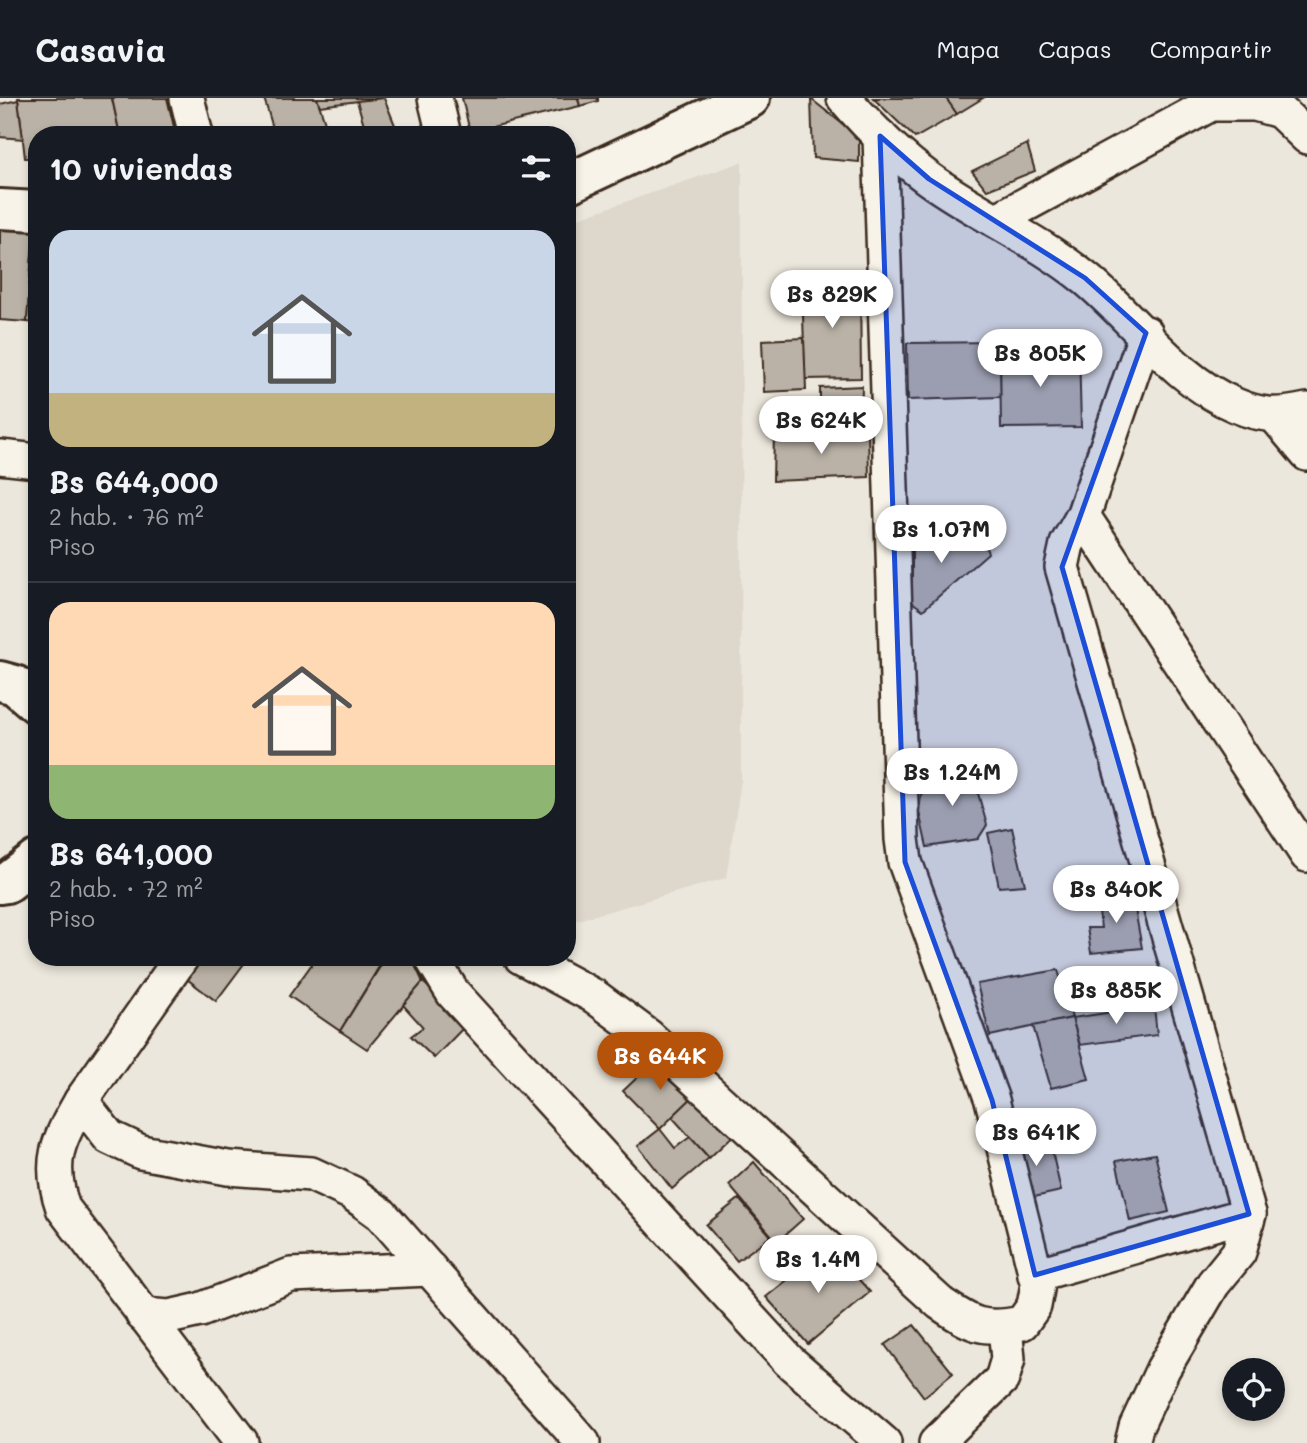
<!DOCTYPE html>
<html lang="es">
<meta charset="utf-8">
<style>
:root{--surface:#171b24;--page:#20242c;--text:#f1f3f6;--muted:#9ea1a6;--line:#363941;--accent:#b45309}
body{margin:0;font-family:Mali,sans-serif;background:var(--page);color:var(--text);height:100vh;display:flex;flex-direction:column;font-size:26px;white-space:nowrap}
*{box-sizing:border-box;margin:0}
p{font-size:23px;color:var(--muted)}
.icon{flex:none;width:38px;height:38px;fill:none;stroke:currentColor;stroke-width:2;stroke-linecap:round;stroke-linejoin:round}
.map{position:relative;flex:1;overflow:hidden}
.drawer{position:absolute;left:28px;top:28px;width:548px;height:840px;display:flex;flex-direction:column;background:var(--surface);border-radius:28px;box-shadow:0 4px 10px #0003}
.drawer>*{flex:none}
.controls{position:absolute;left:1222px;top:1260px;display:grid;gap:14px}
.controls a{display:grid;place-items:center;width:63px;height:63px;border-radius:50%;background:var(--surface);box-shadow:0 4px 10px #0003;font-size:35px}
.price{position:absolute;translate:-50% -60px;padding:0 16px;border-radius:24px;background:#fff;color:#222;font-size:23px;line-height:46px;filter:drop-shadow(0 2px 4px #0008)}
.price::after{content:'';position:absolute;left:50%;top:42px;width:21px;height:16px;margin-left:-10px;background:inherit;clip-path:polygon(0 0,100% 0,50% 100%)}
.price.selected{background:var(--accent);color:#fff}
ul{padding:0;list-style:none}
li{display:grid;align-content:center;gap:14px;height:371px;padding:0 21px}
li+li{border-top:2px solid var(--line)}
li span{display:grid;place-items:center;height:217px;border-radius:21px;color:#555}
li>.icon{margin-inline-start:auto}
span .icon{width:126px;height:126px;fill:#fffc;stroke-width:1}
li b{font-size:30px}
h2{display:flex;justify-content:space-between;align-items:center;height:84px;padding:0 21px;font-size:30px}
header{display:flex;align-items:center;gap:42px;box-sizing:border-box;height:98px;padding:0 35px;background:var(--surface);border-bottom:2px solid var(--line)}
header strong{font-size:33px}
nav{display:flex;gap:38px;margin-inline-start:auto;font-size:24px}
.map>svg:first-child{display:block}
</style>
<header>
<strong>Casavia</strong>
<nav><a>Mapa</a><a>Capas</a><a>Compartir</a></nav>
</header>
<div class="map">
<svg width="1307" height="1345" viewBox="0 0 1307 1345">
<rect width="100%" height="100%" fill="#ece7dc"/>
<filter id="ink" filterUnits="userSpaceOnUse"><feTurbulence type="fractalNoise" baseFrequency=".0143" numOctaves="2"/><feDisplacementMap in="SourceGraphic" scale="14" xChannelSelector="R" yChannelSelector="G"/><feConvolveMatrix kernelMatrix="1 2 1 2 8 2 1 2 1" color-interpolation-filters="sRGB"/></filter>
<g filter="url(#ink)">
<!-- built -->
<polygon fill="#ddd7cc" points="742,64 741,683 726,780 567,825 567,124"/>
<!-- building -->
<g fill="#bab2a7" stroke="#3b2a1e" stroke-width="2">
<polygon points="18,0 112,0 120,37 37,37 37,60 25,60"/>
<polygon points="112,0 167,0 176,37 120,37"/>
<polygon points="264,0 317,0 329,37 275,37"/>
<polygon points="317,0 382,0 320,8"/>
<polygon points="384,0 399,37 367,37 357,3"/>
<polygon points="462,0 578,0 580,8 470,34"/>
<polygon points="578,0 598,0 598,3 580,8"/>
<polygon points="873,0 946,0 957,16 915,40"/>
<polygon points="946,0 983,0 957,16"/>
<polygon points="811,1 859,39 859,64 813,60"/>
<polygon points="18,2 23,41 0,39 0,6"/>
<polygon points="1027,46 1035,73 987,92 972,73"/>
<polygon points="0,127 34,131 27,224 0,222"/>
<polygon points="32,155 37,156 37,225 27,224"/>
<polygon points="860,184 861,280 805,281 802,186"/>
<polygon points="804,240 806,292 764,294 762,242"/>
<polygon points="1000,244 1001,299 908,302 907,245"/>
<polygon points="1079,250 1081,329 1001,330 1000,253"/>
<polygon points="862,288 861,330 820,331 820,290"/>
<polygon points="868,333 869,379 773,383 774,335"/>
<polygon points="982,440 988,455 923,512 912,504 912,441"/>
<polygon points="968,660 987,727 978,741 927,749 919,714 922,690"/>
<polygon points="1012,730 1025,787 999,789 988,735"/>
<polygon points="1132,795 1142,850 1091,855 1087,830 1101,830 1097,798"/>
<polygon points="191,859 249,859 216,903 179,875"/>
<polygon points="317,859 385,859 340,933 289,898"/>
<polygon points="386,859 411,859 423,884 367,951 340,933"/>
<polygon points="1058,872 1072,920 990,938 977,886"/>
<polygon points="423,884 467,926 434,960 411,938 423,929 403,907"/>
<polygon points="1154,908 1157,937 1080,947 1072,920"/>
<polygon points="1072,920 1089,981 1051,990 1033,928"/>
<polygon points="661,957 698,994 660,1031 623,993"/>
<polygon points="698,994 737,1034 709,1060 672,1019"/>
<polygon points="660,1031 675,1050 690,1039 709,1060 672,1091 638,1048"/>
<polygon points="1049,1040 1061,1093 1025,1101 1011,1049"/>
<polygon points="1155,1056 1169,1114 1130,1123 1116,1063"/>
<polygon points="754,1064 803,1121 777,1144 729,1087"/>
<polygon points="739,1101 771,1138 737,1163 706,1127"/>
<polygon points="829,1148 870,1194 808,1246 766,1199"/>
<polygon points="914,1227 953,1275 924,1299 885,1247"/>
</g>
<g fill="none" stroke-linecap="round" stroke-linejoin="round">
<defs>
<g id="street">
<polyline points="187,0 196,37"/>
<polyline points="435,0 444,37"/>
<path d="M 844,0 C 869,29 898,58 929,81 C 979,117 1037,141 1086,181 C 1135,221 1175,282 1235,307 C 1263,319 1278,318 1307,312"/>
<polyline points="997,122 1211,6 1255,6 1280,13 1307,39"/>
<polyline points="1146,235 1083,418 1307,757"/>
<polyline points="1276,319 1307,356"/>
<polyline points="0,359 37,363"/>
<polyline points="1083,418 1067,446 1062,469 1249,1116 1239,1154 1213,1186 1163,1271 1136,1329 1132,1345"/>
<polyline points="182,859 81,1003 109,1039 141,1054 228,1070 311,1076 352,1095 381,1116 583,1345"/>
<polyline points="431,859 453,895 789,1263 884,1345"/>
<path d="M 521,859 L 594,898 L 648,938 L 940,1205 C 972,1227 983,1233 1022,1225 L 1034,1208 L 1038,1186 L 992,1002 L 905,764 L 902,741 L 880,38"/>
<path d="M 81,1003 C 58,1043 47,1063 63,1110 L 241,1344"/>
<polyline points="1035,1177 1249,1116"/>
<polyline points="143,1217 169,1219 200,1212 291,1177 430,1171"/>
<polyline points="936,1345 1002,1281 1008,1261 1005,1229"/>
</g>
<g id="secondary">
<polyline points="567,86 750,0"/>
<polyline points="0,111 37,113"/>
<polyline points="0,583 15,587 37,606"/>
<polyline points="0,786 7,785 37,762"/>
</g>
</defs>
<!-- street casing -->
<use href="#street" stroke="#3b2a1e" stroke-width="38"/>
<!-- secondary casing -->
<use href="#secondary" stroke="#3b2a1e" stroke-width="44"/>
<!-- street -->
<use href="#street" stroke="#f7f3e8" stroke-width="33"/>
<!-- secondary -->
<use href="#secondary" stroke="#f7f3e8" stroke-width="38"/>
</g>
</g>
<!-- marked area -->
<path fill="#1d4ed8" fill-opacity="0.2" stroke="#1d4ed8" stroke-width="5" stroke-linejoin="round" d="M 880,38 L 929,81 L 1085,180 L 1146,235 L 1062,469 L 1249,1116 L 1035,1177 L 992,1002 L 905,764 Z"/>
</svg>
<div class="controls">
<a><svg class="icon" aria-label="locate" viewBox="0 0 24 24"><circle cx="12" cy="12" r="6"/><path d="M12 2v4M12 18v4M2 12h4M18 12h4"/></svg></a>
</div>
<b class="price" style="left:832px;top:232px">Bs 829K</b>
<b class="price" style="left:1040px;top:291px">Bs 805K</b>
<b class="price" style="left:821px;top:358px">Bs 624K</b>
<b class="price" style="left:941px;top:467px">Bs 1.07M</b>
<b class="price" style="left:952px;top:710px">Bs 1.24M</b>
<b class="price" style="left:1116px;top:827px">Bs 840K</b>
<b class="price" style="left:1116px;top:928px">Bs 885K</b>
<b class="price selected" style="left:660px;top:994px">Bs 644K</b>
<b class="price" style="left:1036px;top:1070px">Bs 641K</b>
<b class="price" style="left:818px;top:1197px">Bs 1.4M</b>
<section class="drawer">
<h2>10 viviendas<svg class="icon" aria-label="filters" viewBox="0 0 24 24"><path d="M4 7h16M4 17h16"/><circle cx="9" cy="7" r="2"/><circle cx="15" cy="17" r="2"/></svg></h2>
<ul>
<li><span style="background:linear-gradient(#c9d6e8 75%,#c2b280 0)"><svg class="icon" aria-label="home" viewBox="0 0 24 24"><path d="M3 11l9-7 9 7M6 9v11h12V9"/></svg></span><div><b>Bs 644,000</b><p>2 hab. · 76 m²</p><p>Piso</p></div></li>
<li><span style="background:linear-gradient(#ffd9b3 75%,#8fb573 0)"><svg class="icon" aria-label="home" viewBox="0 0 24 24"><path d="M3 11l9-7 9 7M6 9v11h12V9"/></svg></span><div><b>Bs 641,000</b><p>2 hab. · 72 m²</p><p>Piso</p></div></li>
</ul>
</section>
</div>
